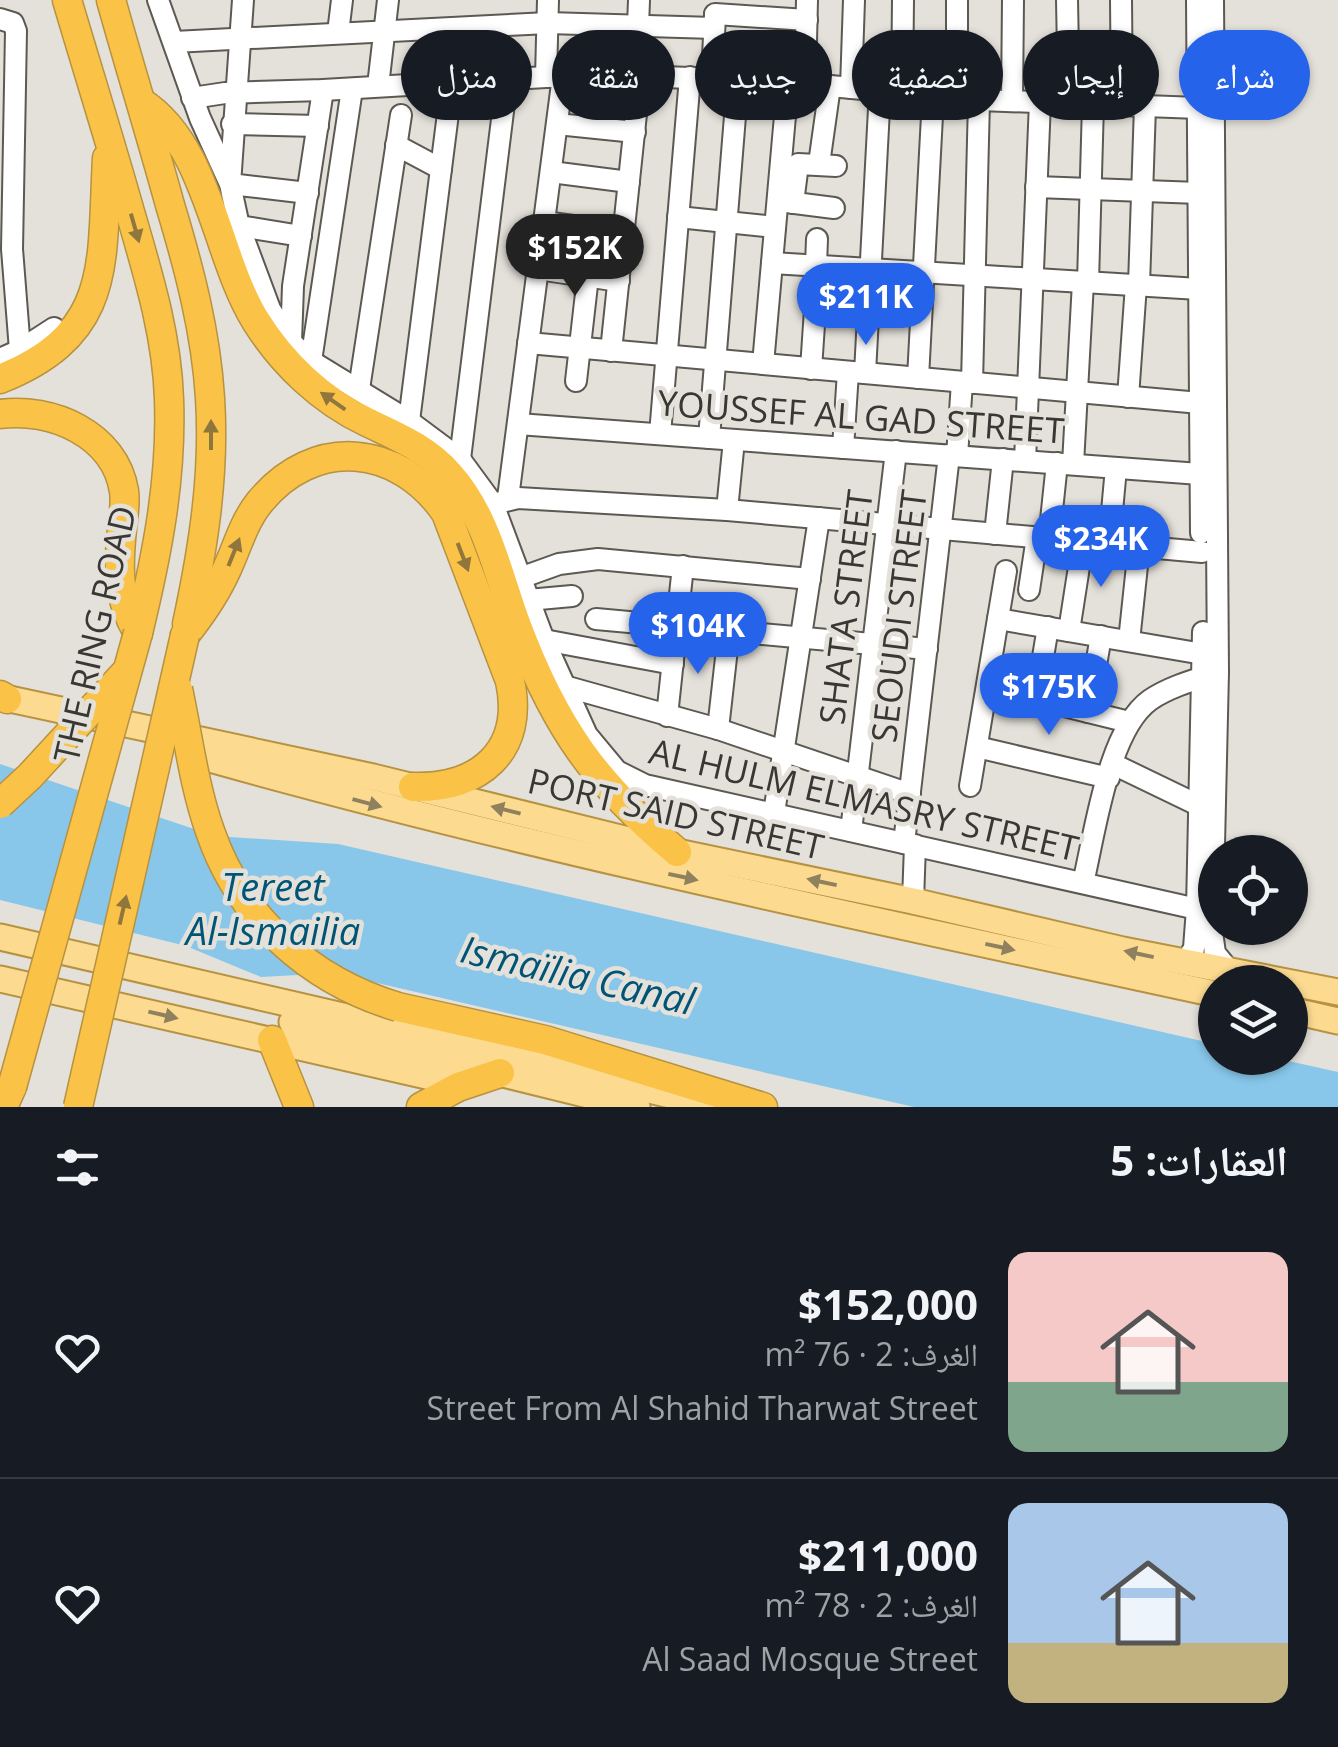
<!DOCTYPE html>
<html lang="ar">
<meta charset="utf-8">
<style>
:root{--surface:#171b24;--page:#20242c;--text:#f1f3f6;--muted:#9ea1a6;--line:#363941;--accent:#2563eb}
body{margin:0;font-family:"Open Sans","Noto Naskh Arabic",sans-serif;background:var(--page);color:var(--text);direction:rtl;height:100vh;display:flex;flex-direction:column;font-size:38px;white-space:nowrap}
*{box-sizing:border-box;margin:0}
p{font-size:32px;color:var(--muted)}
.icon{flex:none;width:55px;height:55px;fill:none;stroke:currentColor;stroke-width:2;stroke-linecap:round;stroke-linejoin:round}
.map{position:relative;height:1107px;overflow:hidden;direction:ltr}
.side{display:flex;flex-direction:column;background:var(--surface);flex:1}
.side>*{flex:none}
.hud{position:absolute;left:30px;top:30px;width:1280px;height:90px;direction:rtl;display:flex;gap:20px}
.tools{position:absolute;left:1198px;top:835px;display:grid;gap:20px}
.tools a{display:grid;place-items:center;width:110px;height:110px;border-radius:50%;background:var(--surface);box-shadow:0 2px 8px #0004;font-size:50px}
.price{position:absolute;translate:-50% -85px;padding:0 22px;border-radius:35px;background:var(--accent);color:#fff;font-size:32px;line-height:65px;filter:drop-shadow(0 2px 5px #0008)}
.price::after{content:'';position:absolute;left:50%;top:60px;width:30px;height:22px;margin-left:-15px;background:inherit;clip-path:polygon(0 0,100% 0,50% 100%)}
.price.active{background:#222;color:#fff}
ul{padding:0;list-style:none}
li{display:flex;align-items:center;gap:30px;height:250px;padding:0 50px}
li+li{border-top:2px solid var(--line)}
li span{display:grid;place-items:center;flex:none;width:280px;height:200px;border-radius:20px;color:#555}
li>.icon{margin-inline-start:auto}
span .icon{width:120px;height:120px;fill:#fffc;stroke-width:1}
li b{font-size:42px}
h2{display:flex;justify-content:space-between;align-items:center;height:120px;padding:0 50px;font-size:42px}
.chip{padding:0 35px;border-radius:45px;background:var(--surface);box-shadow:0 2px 8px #0004;font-size:35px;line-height:90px}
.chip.active{background:var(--accent);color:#fff}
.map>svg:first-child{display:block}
</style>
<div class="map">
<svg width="1338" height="1107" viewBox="0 0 1338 1107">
<rect width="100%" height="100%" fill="#e4e1da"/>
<!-- water -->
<polygon fill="#88c7ea" points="0,764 215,836 338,844 1215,1044 1215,1058 1275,1058 1338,1072 1338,1107 914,1107 334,973 261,977 186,946 0,900"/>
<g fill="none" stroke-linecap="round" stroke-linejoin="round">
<defs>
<g id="minor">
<polyline points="158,0 200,118 230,184 239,226 270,309 291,342 311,361 409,421 460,459 493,504 544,640 587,735 617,771 645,785 1197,909"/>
<polyline points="243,0 230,184 308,193"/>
<polyline points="1067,0 1069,103"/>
<polyline points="1121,0 1122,105"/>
<polyline points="1197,0 1201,533"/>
<polyline points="1213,0 1218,672 1212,932 1215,953 1228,969"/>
<polyline points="715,14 807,20"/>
<polyline points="0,19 13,23 16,31 12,249 20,350"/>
<polyline points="638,26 639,0"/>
<polyline points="338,33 342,0"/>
<polyline points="174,42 548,23 714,28"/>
<polyline points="546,77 548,0"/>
<polyline points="712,78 715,15"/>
<polyline points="805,84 807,0"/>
<polyline points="378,86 388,0"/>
<polyline points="851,88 854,0"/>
<polyline points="902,93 903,0"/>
<polyline points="192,98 225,93 323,90 546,77 640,76 788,82 979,100 1199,108"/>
<polyline points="957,99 957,0"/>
<polyline points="1012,101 1013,0"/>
<polyline points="232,124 318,126"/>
<polyline points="557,124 635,132"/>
<polyline points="396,145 441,169"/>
<polyline points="819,164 830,86"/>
<polyline points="551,172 629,182"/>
<polyline points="1036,187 1199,193"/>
<polyline points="779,201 834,208"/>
<polyline points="793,203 798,164 836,166"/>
<polyline points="678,217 775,227"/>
<polyline points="544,222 624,233"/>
<polyline points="239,226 301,236"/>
<polyline points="772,263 1199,289"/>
<polyline points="816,265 817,239"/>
<polyline points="538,269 619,281"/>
<polyline points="1088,282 1093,104"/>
<polyline points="1139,285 1145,106"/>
<polyline points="291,342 293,286 323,90"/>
<polyline points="528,343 1200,403"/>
<polyline points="611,351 640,76"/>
<polyline points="0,359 20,350 54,328"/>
<polyline points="311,361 352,89"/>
<polyline points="763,364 788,82"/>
<polyline points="811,369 818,265"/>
<polyline points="865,373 880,90"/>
<polyline points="918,378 933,97"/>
<polyline points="576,381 588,276"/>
<polyline points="972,383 979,100"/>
<polyline points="359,389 401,115"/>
<polyline points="1128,397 1136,285"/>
<polyline points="409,421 452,82"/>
<polyline points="518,424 1200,474"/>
<polyline points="660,434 690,77"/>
<polyline points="709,438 738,79"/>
<polyline points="843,448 848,372"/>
<polyline points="957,456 962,382"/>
<polyline points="460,459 507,79"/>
<polyline points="1025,461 1040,102"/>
<polyline points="1073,464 1083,282"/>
<polyline points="508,498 563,76"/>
<polyline points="493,504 518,498 727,510 1202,552"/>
<polyline points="727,510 734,440"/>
<polyline points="995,534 1003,459"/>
<polyline points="1049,539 1057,463"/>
<polyline points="1109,544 1116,468"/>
<polyline points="520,578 559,564 598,559 810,579"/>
<polyline points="1029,590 1037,537"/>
<polyline points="528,600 572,596"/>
<polyline points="596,619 927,649"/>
<polyline points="998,619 1203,654"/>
<polyline points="1069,631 1083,541"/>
<polyline points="544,640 673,664"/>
<polyline points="1129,641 1139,547"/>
<polyline points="564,686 718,729 910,794"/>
<polyline points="987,687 1129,722"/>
<polyline points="1036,699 1048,627"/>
<polyline points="1088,712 1101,636"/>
<polyline points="667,716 683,566"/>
<polyline points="718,729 729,631"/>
<polyline points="977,747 1109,778"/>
<polyline points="1113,764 1200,806"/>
<polyline points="970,786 1006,571"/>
<polyline points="774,813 819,518"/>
<polyline points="851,831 896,451"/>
<polyline points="904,843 949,455"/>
<path d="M 1083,883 C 1095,833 1108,730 1150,700 C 1169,687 1194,680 1216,673"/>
<polyline points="913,901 915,845"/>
<polyline points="1186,962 1194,948 1197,909 1203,632"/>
</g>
<g id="major">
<polyline points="0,697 373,777 677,852 913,901 1123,950 1338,992"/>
<path d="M 210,759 C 542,852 879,921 1215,994"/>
<polyline points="0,937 412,1032 719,1107"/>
<polyline points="0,979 440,1079 461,1076 477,1068"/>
<polyline points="1290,1010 1338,1021"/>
<polyline points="292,1022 637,1107"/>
</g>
<g id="highway">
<path d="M 67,0 C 88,71 110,141 130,212 C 148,274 167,335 169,399 C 172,479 157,555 138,633"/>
<path d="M 111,0 C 130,68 151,136 170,205 C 189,268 206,332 210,398 C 215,475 203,549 187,624"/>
<path d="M 141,102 C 209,145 215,255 256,321 C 282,363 322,401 367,422 C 398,437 426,448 449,474 C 487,516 498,575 517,626 C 555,727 595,783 677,852"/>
<path d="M 0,379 C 114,333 101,264 107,158"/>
<path d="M 0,414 C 51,407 115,434 124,491 C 126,503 123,517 122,529 C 118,568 117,598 138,633"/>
<path d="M 185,635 C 201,615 215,595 226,571 C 237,548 243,523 259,503 C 314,435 399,444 446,513 L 510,681 C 525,751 479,789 413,787"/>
<polyline points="0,695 7,699"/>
<polyline points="398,1007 545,1040 763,1107"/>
<polyline points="272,1040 299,1107"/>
<polyline points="3,1107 12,1087"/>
<polyline points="421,1107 458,1087 500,1073"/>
</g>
</defs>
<!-- minor casing -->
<use href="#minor" stroke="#5c5953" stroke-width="24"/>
<!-- major casing -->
<use href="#major" stroke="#b69241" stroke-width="29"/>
<!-- highway casing -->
<use href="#highway" stroke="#b69241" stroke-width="31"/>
<!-- minor -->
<use href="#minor" stroke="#fff" stroke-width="20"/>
<!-- major -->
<use href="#major" stroke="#fcdb91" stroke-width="25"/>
<!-- highway -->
<use href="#highway" stroke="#fac348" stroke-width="28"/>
<defs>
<g id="highway-bridge">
<path d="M 178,689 C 188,736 194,786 210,831 C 240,919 311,981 398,1007"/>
<polyline points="0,804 30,776 125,673"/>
<polyline points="12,1087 138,633"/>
<polyline points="78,1107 185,635"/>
</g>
</defs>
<!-- highway-bridge casing -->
<use href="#highway-bridge" stroke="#b69241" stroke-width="31" stroke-linecap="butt"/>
<!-- highway-bridge -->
<use href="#highway-bridge" stroke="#fac348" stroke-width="28"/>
</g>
<!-- one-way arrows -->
<defs><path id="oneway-solid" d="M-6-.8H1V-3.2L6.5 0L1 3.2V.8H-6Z" transform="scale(2.5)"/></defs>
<g fill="#8f763d">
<use href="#oneway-solid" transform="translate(135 228) rotate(74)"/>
<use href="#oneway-solid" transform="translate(333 401) rotate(-145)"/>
<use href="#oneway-solid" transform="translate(211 435) rotate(-90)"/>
<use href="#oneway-solid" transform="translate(234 552) rotate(-68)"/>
<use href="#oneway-solid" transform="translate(463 557) rotate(69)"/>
<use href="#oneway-solid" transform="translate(123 910) rotate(-77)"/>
</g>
<g fill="#90815e">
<use href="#oneway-solid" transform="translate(367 803) rotate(15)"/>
<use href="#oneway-solid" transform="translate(506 810) rotate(-166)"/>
<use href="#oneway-solid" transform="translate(683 877) rotate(12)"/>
<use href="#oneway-solid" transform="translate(822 882) rotate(-168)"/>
<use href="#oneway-solid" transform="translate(1000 947) rotate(12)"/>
<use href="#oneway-solid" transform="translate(1139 954) rotate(-168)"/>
<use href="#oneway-solid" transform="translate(163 1015) rotate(13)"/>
</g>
<g text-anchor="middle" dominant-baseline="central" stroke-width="9" stroke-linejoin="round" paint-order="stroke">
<!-- street labels -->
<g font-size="35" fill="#383734" stroke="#e4e1da">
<text transform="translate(861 416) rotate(4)">YOUSSEF AL GAD STREET</text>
<text transform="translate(845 607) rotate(-83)">SHATA STREET</text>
<text transform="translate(898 616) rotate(-83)">SEOUDI STREET</text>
<text transform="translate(94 634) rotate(-77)">THE RING ROAD</text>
<text transform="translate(864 799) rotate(13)">AL HULM ELMASRY STREET</text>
<text transform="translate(676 813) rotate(13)">PORT SAID STREET</text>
</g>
<!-- water labels -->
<g font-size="38" font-style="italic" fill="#057" stroke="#e4e1da">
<text x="273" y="886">Tereet<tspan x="273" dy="44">Al-Ismailia</tspan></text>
<text transform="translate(578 974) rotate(13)">Ismaïlia Canal</text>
</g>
</g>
</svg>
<div class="tools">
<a><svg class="icon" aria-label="locate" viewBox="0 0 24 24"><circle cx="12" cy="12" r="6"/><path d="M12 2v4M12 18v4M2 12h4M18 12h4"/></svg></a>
<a><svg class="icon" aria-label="layers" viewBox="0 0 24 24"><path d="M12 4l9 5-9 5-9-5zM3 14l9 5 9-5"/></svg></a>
</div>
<b class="price active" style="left:575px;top:299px">$152K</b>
<b class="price" style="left:866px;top:348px">$211K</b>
<b class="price" style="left:1101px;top:590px">$234K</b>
<b class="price" style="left:698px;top:677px">$104K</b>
<b class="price" style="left:1049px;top:738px">$175K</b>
<div class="hud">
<a class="chip active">شراء</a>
<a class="chip">إيجار</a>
<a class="chip">تصفية</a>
<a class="chip">جديد</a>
<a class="chip">شقة</a>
<a class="chip">منزل</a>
</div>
</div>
<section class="side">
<h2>العقارات: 5<svg class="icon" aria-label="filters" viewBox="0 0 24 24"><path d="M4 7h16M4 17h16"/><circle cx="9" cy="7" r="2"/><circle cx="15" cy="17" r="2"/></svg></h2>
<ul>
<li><span style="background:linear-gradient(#f6c9c9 65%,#7fa58c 0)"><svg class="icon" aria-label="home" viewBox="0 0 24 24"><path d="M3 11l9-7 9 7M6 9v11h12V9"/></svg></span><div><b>$152,000</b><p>الغرف: 2 · 76 m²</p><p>Street From Al Shahid Tharwat Street</p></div><svg class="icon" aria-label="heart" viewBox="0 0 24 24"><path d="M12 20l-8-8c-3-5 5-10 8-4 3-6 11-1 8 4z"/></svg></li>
<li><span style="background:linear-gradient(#a9c7e8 70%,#c2b280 0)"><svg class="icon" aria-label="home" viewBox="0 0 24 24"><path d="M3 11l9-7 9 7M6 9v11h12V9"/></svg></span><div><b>$211,000</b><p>الغرف: 2 · 78 m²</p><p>Al Saad Mosque Street</p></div><svg class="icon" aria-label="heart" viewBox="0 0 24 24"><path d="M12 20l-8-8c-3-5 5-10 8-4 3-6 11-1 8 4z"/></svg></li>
</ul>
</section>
